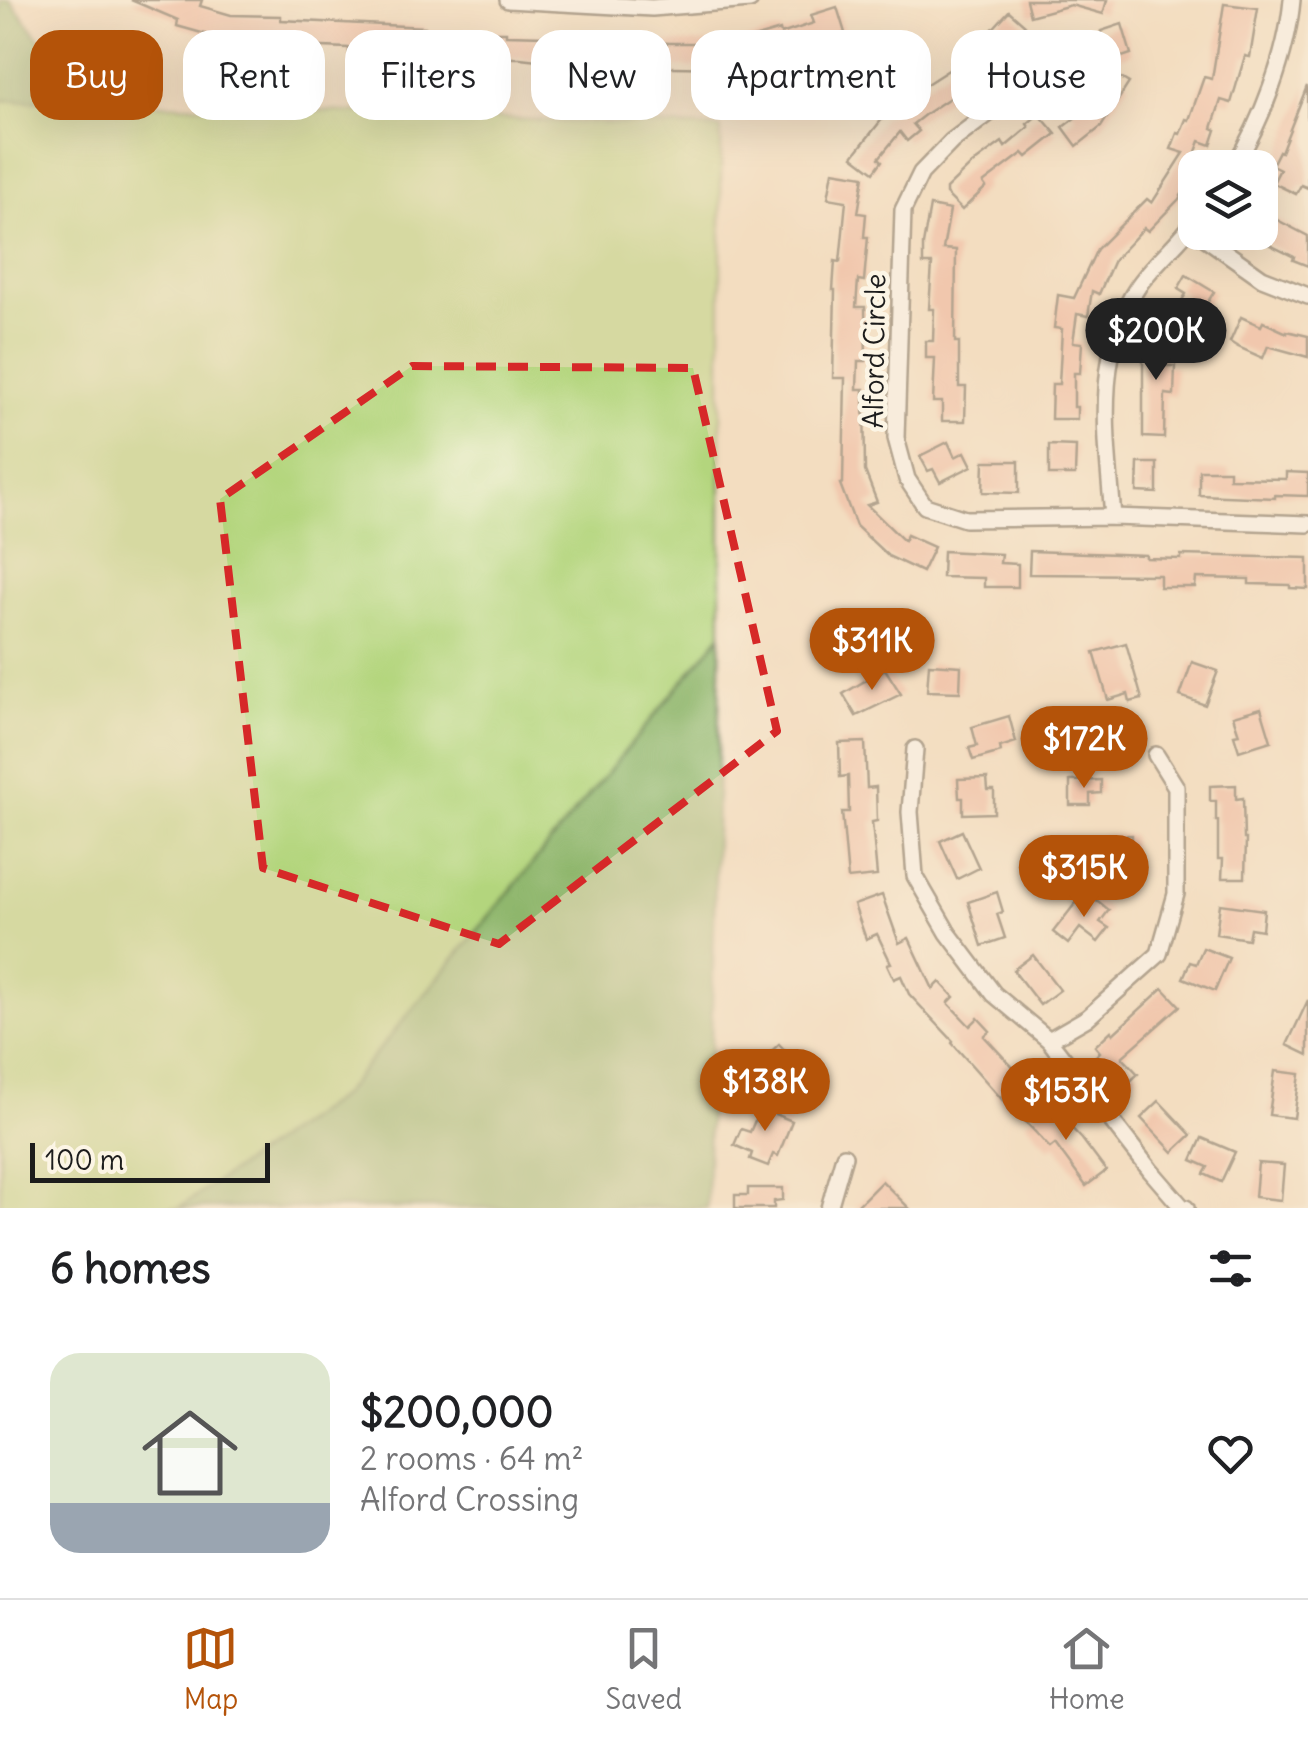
<!DOCTYPE html>
<meta charset="utf-8">
<style>
:root{--surface:#fff;--page:#f2f2f2;--text:#202124;--muted:#757577;--line:#e0e0e0;--accent:#b45309}
body{margin:0;font-family:Delius,sans-serif;background:var(--page);color:var(--text);height:100vh;display:flex;flex-direction:column;font-size:38px;white-space:nowrap}
*{box-sizing:border-box;margin:0}
p{font-size:32px;color:var(--muted)}
.icon{flex:none;width:55px;height:55px;fill:none;stroke:currentColor;stroke-width:2;stroke-linecap:round;stroke-linejoin:round}
.map{position:relative;height:1208px;overflow:hidden}
.details{display:flex;flex-direction:column;background:var(--surface);flex:1}
.details>*{flex:none}
.top-card{position:absolute;left:30px;top:30px;width:1250px;height:90px;display:flex;gap:20px}
.controls{position:absolute;left:1178px;top:150px;display:grid;gap:20px}
.controls a{display:grid;place-items:center;width:100px;height:100px;border-radius:20px;background:var(--surface);box-shadow:0 10px 40px #0002;font-size:50px}
.scale{position:absolute;left:30px;bottom:25px;width:240px;box-sizing:border-box;padding-left:10px;border:5px solid #1c1c1c;border-top:0;font-size:28px;line-height:35px;white-space:nowrap;color:#1c1c1c;-webkit-text-stroke:8px #fcf5e5;paint-order:stroke}
.price{position:absolute;translate:-50% -85px;padding:0 22px;border-radius:35px;background:var(--accent);color:#fff;font-size:32px;line-height:65px;filter:drop-shadow(0 2px 5px #0008)}
.price::after{content:'';position:absolute;left:50%;top:60px;width:30px;height:22px;margin-left:-15px;background:inherit;clip-path:polygon(0 0,100% 0,50% 100%)}
.price.on{background:#222;color:#fff}
ul{padding:0;list-style:none}
li{display:flex;align-items:center;gap:30px;height:250px;padding:0 50px}
li span{display:grid;place-items:center;flex:none;width:280px;height:200px;border-radius:30px;color:#555}
li>.icon{margin-inline-start:auto}
span .icon{width:120px;height:120px;fill:#fffc;stroke-width:1}
li b{font-size:42px}
h2{display:flex;justify-content:space-between;align-items:center;height:120px;padding:0 50px;font-size:42px}
.pill{padding:0 35px;border-radius:30px;background:var(--surface);box-shadow:0 10px 40px #0002;font-size:35px;line-height:90px}
.pill.on{background:var(--accent);color:#fff}
.menu{display:flex;justify-content:space-around;align-items:center;height:140px;border-top:2px solid var(--line);background:var(--surface);font-size:28px;color:var(--muted)}
.menu a{display:grid;justify-items:center;gap:5px}
.menu .on{color:var(--accent)}
.map>svg:first-child{display:block}
</style>
<div class="map">
<svg width="1308" height="1208" viewBox="0 0 1308 1208">
<rect width="100%" height="100%" fill="#fcf5e5"/>
<filter id="ink" filterUnits="userSpaceOnUse"><feTurbulence type="fractalNoise" baseFrequency=".01" numOctaves="2"/><feDisplacementMap in="SourceGraphic" scale="20" xChannelSelector="R" yChannelSelector="G"/><feConvolveMatrix kernelMatrix="1 2 1 2 8 2 1 2 1" color-interpolation-filters="sRGB"/></filter>
<filter id="wash" filterUnits="userSpaceOnUse"><feTurbulence type="fractalNoise" baseFrequency=".0048" numOctaves="4" result="noise"/><feDisplacementMap in="SourceGraphic" scale="40" xChannelSelector="R" yChannelSelector="G"/><feGaussianBlur stdDeviation="2.25" result="paint"/><feColorMatrix in="noise" values="0 0 0 0 0 0 0 0 0 0 0 0 0 0 0 0 0 1.4 0 .05"/><feComposite in="paint" operator="in"/></filter>
<g filter="url(#wash)">
<rect width="100%" height="100%" fill="#f3ddc0"/>
<!-- green -->
<polygon fill="#b3d57d" stroke="#68784c" stroke-width="2.5" points="0,100 88,101 721,128 721,635 341,1096 179,1208 0,1208"/>
<!-- forest -->
<g fill="#8eb66c" stroke="#556944" stroke-width="2.5">
<polygon points="0,0 10,0 88,101 0,100"/>
<polygon points="721,635 707,1208 179,1208 341,1096"/>
</g>
<g id="blocks">
<!-- building -->
<g fill="#f0ae98">
<polygon points="131,0 202,0 200,6 231,15 281,16 281,20 425,27 425,32 506,32 506,35 588,37 588,40 671,43 726,43 727,68 616,66 615,76 602,76 602,69 559,68 558,71 546,70 547,61 520,58 394,56 394,63 381,62 381,56 349,54 349,48 293,46 293,43 230,41 177,26 178,20"/>
<polygon points="1026,0 1107,0 1103,14 1071,5 1030,16"/>
<polygon points="1224,4 1258,8 1250,57 1245,56 1231,103 1221,100 1212,128 1216,130 1211,145 1200,141 1189,170 1195,174 1179,199 1148,231 1144,228 1114,260 1099,294 1092,291 1088,316 1077,314 1073,342 1082,343 1080,373 1074,373 1074,407 1077,407 1077,419 1051,419 1052,384 1059,384 1062,329 1054,328 1058,295 1074,298 1097,249 1147,199 1152,203 1184,153 1171,149 1177,133 1180,134 1186,119 1189,120 1204,77 1212,79"/>
<polygon points="837,7 845,33 750,65 743,41 780,30 781,34 814,23 811,15"/>
<polygon points="1009,11 1025,25 996,57 998,61 964,89 967,95 954,103 951,97 927,113 913,124 919,131 907,141 900,132 879,158 882,161 874,172 853,156 883,118 919,89 961,62 992,37 988,34"/>
<polygon points="1122,24 1131,54 1110,61 1101,31"/>
<polygon points="1109,71 1129,83 1101,127 1077,146 1063,127 1076,117 1070,109 1084,98 1089,103"/>
<polygon points="1307,86 1308,188 1301,185 1296,194 1273,183 1280,169 1272,165 1279,151 1281,152"/>
<polygon points="1039,114 1056,134 1027,157 1023,153 983,183 986,187 962,210 946,194 946,189 971,165 1002,142 1005,147 1029,127 1027,124"/>
<polygon points="833,171 864,176 858,213 866,214 864,237 868,237 864,281 858,280 856,307 865,307 866,361 858,361 857,389 864,389 865,471 877,502 867,505 904,541 907,535 934,547 922,572 888,556 856,526 840,484 843,483 845,378 833,378 835,290 833,290 835,261 840,262 846,201 828,198"/>
<polygon points="930,206 950,210 943,249 956,250 955,342 959,342 959,387 966,387 965,421 942,421 942,402 933,402 935,358 926,358 926,341 933,341 934,309 929,309 932,264 923,264 923,245"/>
<polygon points="1260,211 1308,236 1308,266 1293,260 1294,257 1260,240"/>
<polygon points="1186,275 1214,292 1196,321 1179,310 1179,305 1186,294 1178,289"/>
<polygon points="1241,317 1261,326 1263,322 1287,333 1287,331 1308,336 1308,357 1268,346 1263,358 1238,347 1230,342"/>
<polygon points="1149,327 1170,331 1162,366 1175,366 1174,395 1165,394 1164,438 1143,437 1143,354"/>
<polygon points="948,442 955,457 965,452 972,466 940,482 933,469 928,471 920,456"/>
<polygon points="1049,445 1076,446 1075,475 1049,475"/>
<polygon points="984,461 1019,461 1019,493 983,492"/>
<polygon points="1138,463 1157,463 1157,493 1137,492"/>
<polygon points="1199,470 1229,470 1229,478 1286,479 1286,472 1308,473 1308,496 1275,495 1275,498 1199,495"/>
<polygon points="943,551 1001,554 1000,563 1018,564 1018,587 984,587 984,578 942,577"/>
<polygon points="1030,551 1146,555 1146,558 1181,559 1181,555 1308,558 1308,589 1290,588 1290,585 1249,584 1249,579 1196,578 1195,587 1160,587 1160,575 1029,574"/>
<polygon points="1126,643 1142,699 1130,702 1128,694 1108,700 1094,652"/>
<polygon points="1192,662 1218,671 1205,705 1180,696"/>
<polygon points="929,664 961,666 960,692 927,691"/>
<polygon points="885,669 901,694 856,716 843,694"/>
<polygon points="1261,708 1271,741 1239,751 1234,735 1239,734 1233,716"/>
<polygon points="1009,716 1016,742 1000,747 1001,752 973,760 969,748 977,746 972,727"/>
<polygon points="1084,719 1113,733 1105,749 1100,746 1093,762 1068,750"/>
<polygon points="865,742 867,788 876,787 877,821 872,822 877,876 848,879 842,812 849,812 848,776 840,777 839,743"/>
<polygon points="987,778 988,790 994,790 994,813 963,814 963,798 959,798 958,779"/>
<polygon points="1101,780 1101,793 1090,794 1090,805 1070,805 1070,781"/>
<polygon points="1236,785 1236,799 1243,798 1244,839 1246,839 1245,878 1222,878 1223,859 1218,859 1218,821 1216,821 1216,801 1210,801 1210,786"/>
<polygon points="962,831 979,868 957,879 940,841"/>
<polygon points="1132,835 1132,853 1121,853 1121,862 1101,862 1101,836"/>
<polygon points="1085,891 1109,910 1100,922 1109,928 1098,942 1080,928 1068,944 1053,932"/>
<polygon points="997,892 1003,912 997,914 1005,938 982,946 968,902"/>
<polygon points="882,895 899,943 909,938 933,989 940,982 954,997 948,1003 970,1026 978,1018 990,1031 984,1036 1030,1086 1007,1105 952,1043 953,1041 909,994 901,976 894,979 887,964 891,963 877,934 866,939 854,905"/>
<polygon points="1220,904 1264,910 1262,930 1250,928 1248,939 1216,934"/>
<polygon points="1203,948 1229,958 1215,991 1183,978 1190,962 1196,964"/>
<polygon points="1033,955 1060,990 1040,1005 1013,970"/>
<polygon points="1163,988 1180,1006 1122,1057 1138,1074 1120,1091 1092,1060 1100,1052 1095,1046 1111,1031 1113,1034"/>
<polygon points="1308,1000 1308,1055 1287,1045"/>
<polygon points="779,1044 803,1070 784,1088 760,1062"/>
<polygon points="1275,1071 1300,1074 1294,1118 1269,1115"/>
<polygon points="765,1097 780,1103 775,1114 792,1121 778,1156 773,1154 768,1166 750,1159 752,1153 734,1145 741,1129 750,1132"/>
<polygon points="1159,1101 1191,1135 1173,1152 1141,1118"/>
<polygon points="1047,1102 1082,1139 1106,1171 1086,1186 1055,1144 1050,1148 1026,1122"/>
<polygon points="1202,1138 1235,1152 1221,1182 1204,1174 1208,1167 1192,1160"/>
<polygon points="1258,1163 1284,1165 1281,1200 1255,1197"/>
<polygon points="882,1181 909,1208 855,1208"/>
<polygon points="748,1188 783,1188 783,1200 774,1201 774,1208 735,1208 735,1195 748,1195"/>
</g>
</g>
</g>
<g filter="url(#ink)">
<use href="#blocks" fill-opacity="0" stroke="#676055" stroke-width="2.5"/>
<g fill="none" stroke-linecap="round" stroke-linejoin="round">
<defs>
<g id="street">
<polyline points="508,0 652,8 750,0"/>
<polyline points="1060,53 1037,77 952,141 921,173 903,210 896,438 907,479 925,506 965,519 1113,517 1308,524"/>
<path d="M 1233,168 C 1262,121 1287,55 1292,0"/>
<polyline points="1197,232 1262,278 1308,296"/>
<path d="M 1113,517 C 1107,441 1093,352 1139,285 C 1155,262 1178,244 1195,221"/>
<polyline points="915,749 910,812 915,876 948,933 994,994 1049,1040 1150,1170 1182,1207 1186,1208"/>
<polyline points="1049,1040 1087,1018 1159,954 1176,894 1176,787 1156,755"/>
<polyline points="829,1208 844,1156"/>
</g>
</defs>
<!-- street casing -->
<use href="#street" stroke="#676055" stroke-width="20"/>
<!-- street -->
<use href="#street" stroke="#fff" stroke-width="15"/>
</g>
</g>
<!-- marked area -->
<path d="M0 0H1308V1208H0ZM 412,366 L 693,368 L 777,731 L 499,944 L 263,868 L 220,499 Z" fill="#f3ddc0" fill-opacity=".55" fill-rule="evenodd"/>
<path fill="none" stroke="#d62828" stroke-width="8" stroke-dasharray="20 12" stroke-linejoin="round" d="M 412,366 L 693,368 L 777,731 L 499,944 L 263,868 L 220,499 Z"/>
<g text-anchor="middle" dominant-baseline="central" stroke-width="9" stroke-linejoin="round" paint-order="stroke">
<!-- street labels -->
<g font-size="28" fill="#1c1c1c" stroke="#fcf5e5">
<text transform="translate(874 351) rotate(-89)">Alford Circle</text>
</g>
</g>
</svg>
<div class="controls">
<a><svg class="icon" aria-label="layers" viewBox="0 0 24 24"><path d="M12 4l9 5-9 5-9-5zM3 14l9 5 9-5"/></svg></a>
</div>
<div class="scale">100 m</div>
<b class="price on" style="left:1156px;top:383px">$200K</b>
<b class="price" style="left:872px;top:693px">$311K</b>
<b class="price" style="left:1084px;top:791px">$172K</b>
<b class="price" style="left:1084px;top:920px">$315K</b>
<b class="price" style="left:765px;top:1134px">$138K</b>
<b class="price" style="left:1066px;top:1143px">$153K</b>
<div class="top-card">
<a class="pill on">Buy</a>
<a class="pill">Rent</a>
<a class="pill">Filters</a>
<a class="pill">New</a>
<a class="pill">Apartment</a>
<a class="pill">House</a>
</div>
</div>
<section class="details">
<h2>6 homes<svg class="icon" aria-label="filters" viewBox="0 0 24 24"><path d="M4 7h16M4 17h16"/><circle cx="9" cy="7" r="2"/><circle cx="15" cy="17" r="2"/></svg></h2>
<ul>
<li><span style="background:linear-gradient(#dfe7d0 75%,#9aa5b1 0)"><svg class="icon" aria-label="home" viewBox="0 0 24 24"><path d="M3 11l9-7 9 7M6 9v11h12V9"/></svg></span><div><b>$200,000</b><p>2 rooms · 64 m²</p><p>Alford Crossing</p></div><svg class="icon" aria-label="heart" viewBox="0 0 24 24"><path d="M12 20l-8-8c-3-5 5-10 8-4 3-6 11-1 8 4z"/></svg></li>
</ul>
</section>
<nav class="menu">
<a class="on"><svg class="icon" aria-label="map" viewBox="0 0 24 24"><path d="M3 6l6-2 6 2 6-2v14l-6 2-6-2-6 2zM9 4v14M15 6v14"/></svg>Map</a>
<a><svg class="icon" aria-label="saved" viewBox="0 0 24 24"><path d="M7 4h10v16l-5-4-5 4z"/></svg>Saved</a>
<a><svg class="icon" aria-label="home" viewBox="0 0 24 24"><path d="M3 11l9-7 9 7M6 9v11h12V9"/></svg>Home</a>
</nav>
